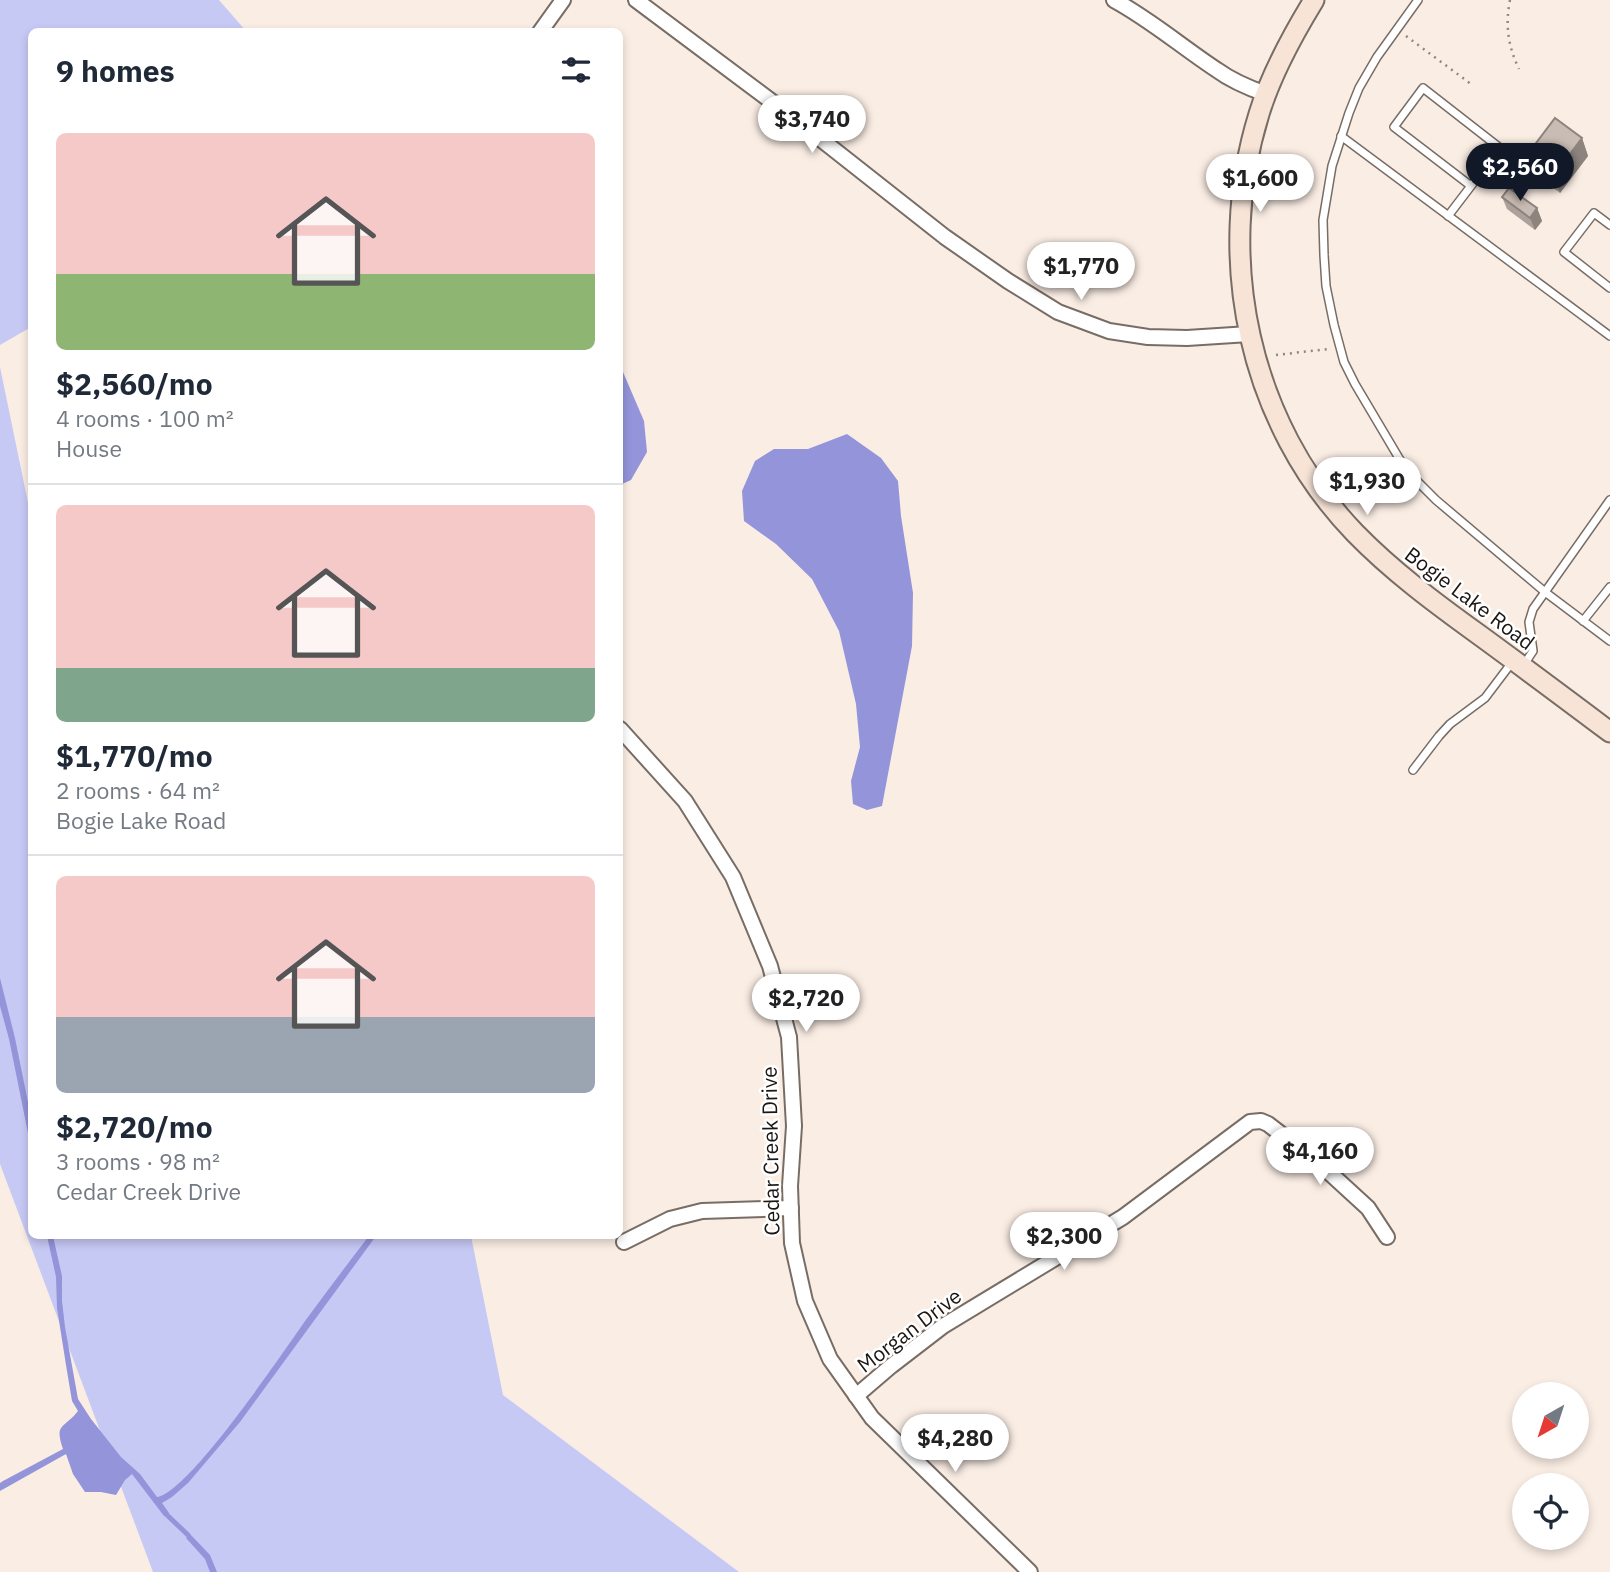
<!DOCTYPE html>
<meta charset="utf-8">
<style>
:root{--surface:#fff;--page:#f6f6f7;--text:#1f2937;--muted:#747a83;--line:#e0e1e3;--accent:#111827}
body{margin:0;font-family:"IBM Plex Sans",sans-serif;background:var(--page);color:var(--text);height:100vh;display:flex;flex-direction:column;font-size:26px;white-space:nowrap}
*{box-sizing:border-box;margin:0}
p{font-size:23px;color:var(--muted)}
.icon{flex:none;width:38px;height:38px;fill:none;stroke:currentColor;stroke-width:2;stroke-linecap:round;stroke-linejoin:round}
.map{position:relative;flex:1;overflow:hidden}
.sheet{position:absolute;left:28px;top:28px;width:595px;height:1211px;display:flex;flex-direction:column;background:var(--surface);border-radius:10px;box-shadow:0 4px 10px #0003}
.sheet>*{flex:none}
.needle{width:46px;rotate:219deg}
.buttons{position:absolute;left:1512px;top:1382px;display:grid;gap:14px}
.buttons a{display:grid;place-items:center;width:77px;height:77px;border-radius:50%;background:var(--surface);box-shadow:0 4px 10px #0003;font-size:35px}
.price{position:absolute;translate:-50% -60px;padding:0 16px;border-radius:24px;background:#fff;color:#222;font-size:23px;line-height:46px;filter:drop-shadow(0 2px 4px #0008)}
.price::after{content:'';position:absolute;left:50%;top:42px;width:21px;height:16px;margin-left:-10px;background:inherit;clip-path:polygon(0 0,100% 0,50% 100%)}
.price.on{background:var(--accent);color:#fff}
ul{padding:0;list-style:none}
li{display:grid;align-content:center;gap:14px;height:371px;padding:0 28px}
li+li{border-top:2px solid var(--line)}
li span{display:grid;place-items:center;height:217px;border-radius:10px;color:#555}
li>.icon{margin-inline-start:auto}
span .icon{width:126px;height:126px;fill:#fffc;stroke-width:1}
li b{font-size:30px}
h2{display:flex;justify-content:space-between;align-items:center;height:84px;padding:0 28px;font-size:30px}
.map>svg:first-child{display:block}
</style>
<div class="map">
<svg width="1610" height="1572" viewBox="0 0 1610 1572">
<rect width="100%" height="100%" fill="#faede4"/>
<!-- green -->
<g fill="#c7c9f5">
<polygon points="0,0 219,0 246,31 32,32 31,327 0,345"/>
<polygon points="0,367 32,522 32,1236 471,1236 503,1395 739,1572 153,1572 0,1164"/>
</g>
<!-- water -->
<g fill="#9394da">
<polygon points="620,365 644,421 647,452 631,480 620,485"/>
<polygon points="847,434 881,458 898,481 901,516 913,593 912,646 882,806 867,810 853,804 851,781 860,747 856,704 839,631 812,579 776,544 744,521 742,491 755,461 774,449 808,449"/>
<polygon points="0,978 15,1038 31,1117 31,1148 9,1039 0,1006"/>
<path d="M 47,1236 L 53,1236 L 62,1276 L 62,1301 L 65,1327 L 78,1399 L 91,1419 L 121,1457 L 140,1474 L 157,1497 C 189,1493 285,1349 308,1317 C 328,1290 348,1263 369,1236 L 376,1236 L 240,1422 L 188,1483 L 172,1497 L 162,1503 L 169,1513 L 165,1516 L 164,1516 L 132,1474 L 125,1480 L 116,1495 L 101,1492 L 85,1492 L 73,1474 L 66,1454 L 0,1491 L 0,1483 L 3,1481 L 63,1449 C 54,1423 64,1429 78,1411 L 72,1401 L 66,1365 L 57,1308 L 56,1277 Z"/>
<polygon points="190,1534 210,1555 217,1572 210,1572 205,1559 186,1538"/>
</g>
<g fill="none" stroke-linecap="round" stroke-linejoin="round">
<!-- stream -->
<polyline stroke="#9394da" stroke-width="5" points="167,1515 188,1535"/>
<defs>
<g id="service">
<polyline points="1418,0 1377,57 1359,88 1349,113 1332,166 1323,220 1324,255 1326,286 1334,325 1344,362 1355,384 1406,470 1436,500 1545,592 1610,641"/>
<polyline points="1341,136 1610,336"/>
<polyline points="1448,216 1500,148 1423,88 1394,127 1471,186"/>
<polyline points="1610,225 1594,213 1564,252 1610,288"/>
<polyline points="1583,621 1610,587"/>
<polyline points="1523,666 1533,651 1529,622 1533,609 1610,500"/>
<polyline points="1413,770 1439,736 1450,724 1485,698 1513,661"/>
</g>
<g id="minor">
<polyline points="636,0 799,122 945,237 1008,281 1058,312 1109,331 1148,337 1187,338 1249,334"/>
<path d="M 1114,0 C 1151,20 1182,47 1217,70 C 1232,81 1249,88 1266,94"/>
<polyline points="540,32 563,0"/>
<polyline points="620,729 685,801 733,877 770,966 789,1037 794,1126 790,1186 792,1243 805,1301 830,1359 872,1418 1030,1572"/>
<polyline points="624,1242 670,1219 702,1211 791,1208"/>
<polyline points="856,1396 891,1366 943,1326 1123,1217 1250,1122 1261,1121 1268,1124 1320,1164 1368,1208 1387,1237"/>
</g>
<path id="secondary" d="M 1314,0 C 1292,36 1271,74 1259,114 C 1214,259 1249,423 1355,533 C 1392,571 1435,603 1478,634 C 1522,666 1566,699 1610,732"/>
</defs>
<!-- service casing -->
<use href="#service" stroke="#786d65" stroke-width="10"/>
<!-- minor casing -->
<use href="#minor" stroke="#786d65" stroke-width="18"/>
<!-- secondary casing -->
<use href="#secondary" stroke="#786d65" stroke-width="23"/>
<!-- path -->
<g stroke="#8f8780" stroke-width="2.5" stroke-dasharray="2 5" stroke-linecap="butt">
<path d="M 1510,0 C 1505,25 1508,46 1519,69"/>
<polyline points="1406,36 1471,84"/>
<polyline points="1276,355 1328,349"/>
</g>
<!-- service -->
<use href="#service" stroke="#fff" stroke-width="7"/>
<!-- minor -->
<use href="#minor" stroke="#fff" stroke-width="14"/>
<!-- secondary -->
<use href="#secondary" stroke="#f7e4d7" stroke-width="19"/>
</g>
<!-- wall -->
<g fill="#ada29b">
<polygon points="1582,138 1588,156 1560,193 1534,173 1527,155"/>
<polygon points="1502,197 1537,208 1542,221 1535,230 1507,209"/>
</g>
<!-- shaded-wall -->
<g fill="#8d847e">
<polygon points="1582,138 1588,156 1560,193 1554,175"/>
<polygon points="1537,208 1542,221 1535,230 1530,218"/>
</g>
<!-- building -->
<g fill="#c9bcb4" stroke="#8d847e" stroke-width="2">
<polygon points="1555,118 1582,138 1554,175 1527,155"/>
<polygon points="1509,188 1537,208 1530,218 1502,197"/>
</g>
<g text-anchor="middle" dominant-baseline="central" stroke-width="5" stroke-linejoin="round" paint-order="stroke">
<!-- street labels -->
<g font-size="21" fill="#1a1613" stroke="#fff">
<text transform="translate(1470 598) rotate(37)">Bogie Lake Road</text>
<text transform="translate(770 1151) rotate(-91)">Cedar Creek Drive</text>
<text transform="translate(909 1330) rotate(-37)">Morgan Drive</text>
</g>
</g>
</svg>
<div class="buttons">
<a><svg class="needle" viewBox="-14 -14 28 28"><path d="M0-13l5 13h-10z" fill="#e53935"/><path d="M0 13l5-13h-10z" fill="#747a83"/></svg></a>
<a><svg class="icon" aria-label="locate" viewBox="0 0 24 24"><circle cx="12" cy="12" r="6"/><path d="M12 2v4M12 18v4M2 12h4M18 12h4"/></svg></a>
</div>
<b class="price" style="left:812px;top:155px">$3,740</b>
<b class="price on" style="left:1520px;top:203px">$2,560</b>
<b class="price" style="left:1260px;top:214px">$1,600</b>
<b class="price" style="left:1081px;top:302px">$1,770</b>
<b class="price" style="left:1367px;top:517px">$1,930</b>
<b class="price" style="left:806px;top:1034px">$2,720</b>
<b class="price" style="left:1320px;top:1187px">$4,160</b>
<b class="price" style="left:1064px;top:1272px">$2,300</b>
<b class="price" style="left:955px;top:1474px">$4,280</b>
<section class="sheet">
<h2>9 homes<svg class="icon" aria-label="filters" viewBox="0 0 24 24"><path d="M4 7h16M4 17h16"/><circle cx="9" cy="7" r="2"/><circle cx="15" cy="17" r="2"/></svg></h2>
<ul>
<li><span style="background:linear-gradient(#f6c9c9 65%,#8fb573 0)"><svg class="icon" aria-label="home" viewBox="0 0 24 24"><path d="M3 11l9-7 9 7M6 9v11h12V9"/></svg></span><div><b>$2,560/mo</b><p>4 rooms · 100 m²</p><p>House</p></div></li>
<li><span style="background:linear-gradient(#f6c9c9 75%,#7fa58c 0)"><svg class="icon" aria-label="home" viewBox="0 0 24 24"><path d="M3 11l9-7 9 7M6 9v11h12V9"/></svg></span><div><b>$1,770/mo</b><p>2 rooms · 64 m²</p><p>Bogie Lake Road</p></div></li>
<li><span style="background:linear-gradient(#f6c9c9 65%,#9aa5b1 0)"><svg class="icon" aria-label="home" viewBox="0 0 24 24"><path d="M3 11l9-7 9 7M6 9v11h12V9"/></svg></span><div><b>$2,720/mo</b><p>3 rooms · 98 m²</p><p>Cedar Creek Drive</p></div></li>
</ul>
</section>
</div>
